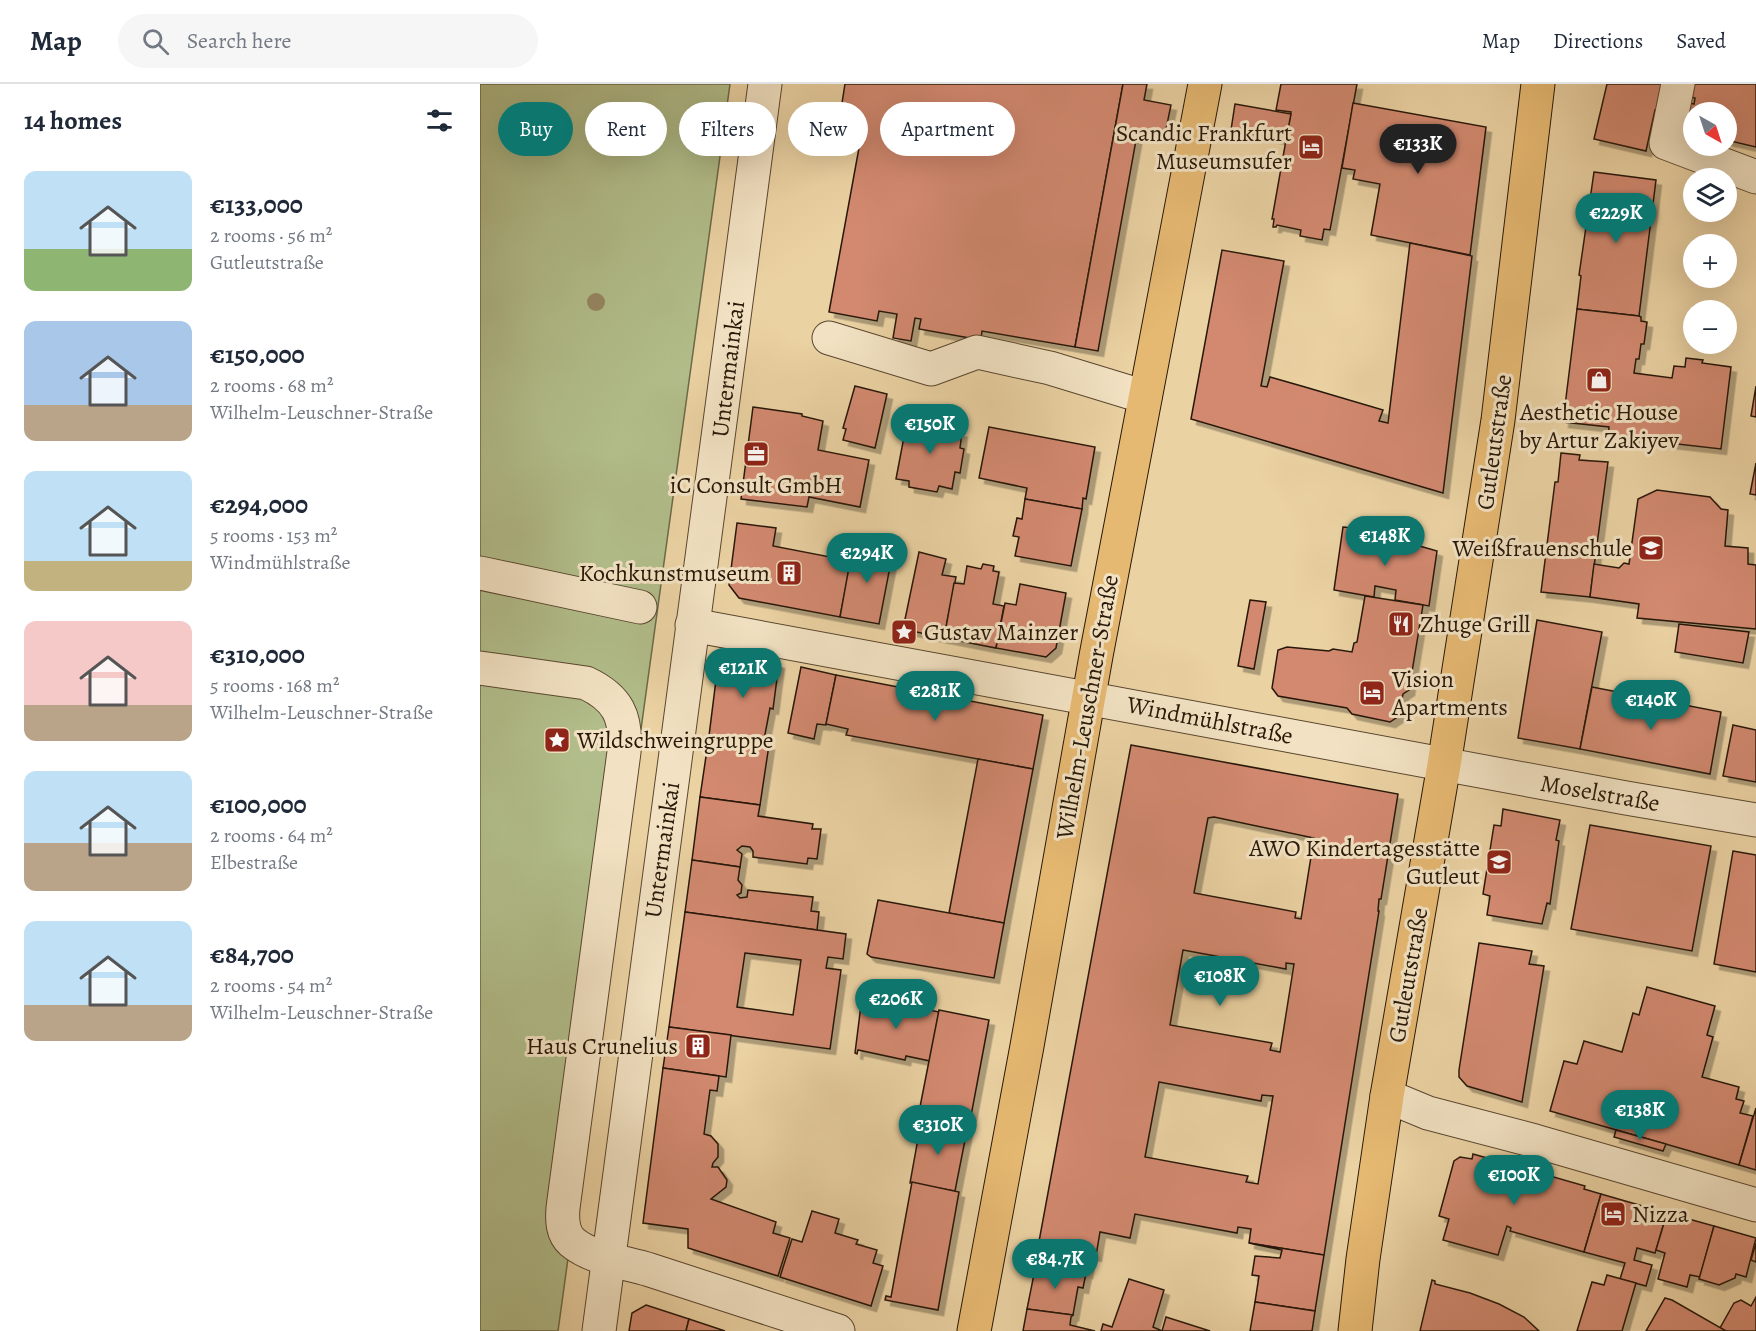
<!DOCTYPE html>
<meta charset="utf-8">
<style>
:root{--surface:#fff;--page:#f6f6f7;--text:#1f2937;--muted:#747a83;--line:#e0e1e3;--accent:#0f766e}
body{margin:0;font-family:Alegreya,serif;background:var(--page);color:var(--text);height:100vh;display:flex;flex-direction:column;font-size:22px;white-space:nowrap}
*{box-sizing:border-box;margin:0}
p{font-size:20px;color:var(--muted)}
.icon{flex:none;width:33px;height:33px;fill:none;stroke:currentColor;stroke-width:2;stroke-linecap:round;stroke-linejoin:round}
.map{position:relative;flex:1;overflow:hidden}
.details{display:flex;flex-direction:column;background:var(--surface);width:480px}
.details>*{flex:none}
.hud{position:absolute;left:18px;top:18px;width:570px;height:54px;display:flex;gap:12px}
.needle{width:39px;rotate:141deg}
.buttons{position:absolute;left:1203px;top:18px;display:grid;gap:12px}
.buttons a{display:grid;place-items:center;width:54px;height:54px;border-radius:50%;background:var(--surface);box-shadow:0 6px 24px #0002;font-size:30px}
.price{position:absolute;translate:-50% -51px;padding:0 14px;border-radius:21px;background:var(--accent);color:#fff;font-size:20px;line-height:39px;filter:drop-shadow(0 2px 3px #0008)}
.price::after{content:'';position:absolute;left:50%;top:36px;width:18px;height:14px;margin-left:-9px;background:inherit;clip-path:polygon(0 0,100% 0,50% 100%)}
.price.active{background:#222;color:#fff}
ul{padding:0;list-style:none}
li{display:flex;align-items:center;gap:18px;height:150px;padding:0 24px}
li span{display:grid;place-items:center;flex:none;width:168px;height:120px;border-radius:12px;color:#555}
li>.icon{margin-inline-start:auto}
span .icon{width:72px;height:72px;fill:#fffc;stroke-width:1}
li b{font-size:26px}
h2{display:flex;justify-content:space-between;align-items:center;height:72px;padding:0 24px;font-size:26px}
.pill{padding:0 21px;border-radius:27px;background:var(--surface);box-shadow:0 6px 24px #0002;font-size:21px;line-height:54px}
.pill.active{background:var(--accent);color:#fff}
header{display:flex;align-items:center;gap:36px;box-sizing:border-box;height:84px;padding:0 30px;background:var(--surface);border-bottom:2px solid var(--line)}
header strong{font-size:28px}
nav{display:flex;gap:33px;margin-inline-start:auto;font-size:21px}
.search{width:420px;height:54px;background:var(--page);display:flex;align-items:center;gap:15px;box-sizing:border-box;padding:0 21px;border-radius:33px;color:var(--muted);font-size:22px}
main{display:flex;flex:1;min-height:0}
.map>svg:first-child{display:block}
</style>
<header>
<strong>Map</strong>
<div class="search"><svg class="icon" aria-label="search" viewBox="0 0 24 24"><circle cx="10" cy="10" r="6"/><path d="M15 15l6 6"/></svg>Search here</div>
<nav><a>Map</a><a>Directions</a><a>Saved</a></nav>
</header>
<main>
<section class="details">
<h2>14 homes<svg class="icon" aria-label="filters" viewBox="0 0 24 24"><path d="M4 7h16M4 17h16"/><circle cx="9" cy="7" r="2"/><circle cx="15" cy="17" r="2"/></svg></h2>
<ul>
<li><span style="background:linear-gradient(#bfe0f5 65%,#8fb573 0)"><svg class="icon" aria-label="home" viewBox="0 0 24 24"><path d="M3 11l9-7 9 7M6 9v11h12V9"/></svg></span><div><b>€133,000</b><p>2 rooms · 56 m²</p><p>Gutleutstraße</p></div></li>
<li><span style="background:linear-gradient(#a9c7e8 70%,#b9a48a 0)"><svg class="icon" aria-label="home" viewBox="0 0 24 24"><path d="M3 11l9-7 9 7M6 9v11h12V9"/></svg></span><div><b>€150,000</b><p>2 rooms · 68 m²</p><p>Wilhelm-Leuschner-Straße</p></div></li>
<li><span style="background:linear-gradient(#bfe0f5 75%,#c2b280 0)"><svg class="icon" aria-label="home" viewBox="0 0 24 24"><path d="M3 11l9-7 9 7M6 9v11h12V9"/></svg></span><div><b>€294,000</b><p>5 rooms · 153 m²</p><p>Windmühlstraße</p></div></li>
<li><span style="background:linear-gradient(#f6c9c9 70%,#b9a48a 0)"><svg class="icon" aria-label="home" viewBox="0 0 24 24"><path d="M3 11l9-7 9 7M6 9v11h12V9"/></svg></span><div><b>€310,000</b><p>5 rooms · 168 m²</p><p>Wilhelm-Leuschner-Straße</p></div></li>
<li><span style="background:linear-gradient(#bfe0f5 60%,#b9a48a 0)"><svg class="icon" aria-label="home" viewBox="0 0 24 24"><path d="M3 11l9-7 9 7M6 9v11h12V9"/></svg></span><div><b>€100,000</b><p>2 rooms · 64 m²</p><p>Elbestraße</p></div></li>
<li><span style="background:linear-gradient(#bfe0f5 70%,#b9a48a 0)"><svg class="icon" aria-label="home" viewBox="0 0 24 24"><path d="M3 11l9-7 9 7M6 9v11h12V9"/></svg></span><div><b>€84,700</b><p>2 rooms · 54 m²</p><p>Wilhelm-Leuschner-Straße</p></div></li>
</ul>
</section>
<div class="map">
<svg width="1276" height="1247" viewBox="0 0 1276 1247">
<defs>
<filter id="shadow"><feDropShadow dx="5.5" dy="5.5" stdDeviation="0" flood-color="#0004"/></filter>
</defs>
<rect width="100%" height="100%" fill="#ebd2a3"/>
<filter id="stains"><feTurbulence type="fractalNoise" baseFrequency=".00333" numOctaves="4"/><feColorMatrix values="0 0 0 0 .2 0 0 0 0 .09 0 0 0 0 .02 0 0 0 .5 -.17"/></filter>
<radialGradient id="worn" r=".72"><stop offset=".6" stop-color="#630" stop-opacity="0"/><stop offset="1" stop-color="#630" stop-opacity=".3"/></radialGradient>
<!-- green -->
<polygon fill="#b1bd8a" stroke="#6c6a49" stroke-width="1.5" points="0,0 250,0 78,1247 0,1247"/>
<!-- building -->
<g fill="#d2896f" stroke="#281808" stroke-width="1.5" fill-rule="evenodd" filter="url(#shadow)">
<polygon points="365,0 643,0 595,263 502,247 501,256 439,245 441,235 435,234 431,257 413,254 417,230 399,227 397,237 349,228 383,42 359,38"/>
<polygon points="643,0 667,0 664,16 691,21 685,50 658,45 618,267 595,263"/>
<polygon points="801,0 877,0 850,146 844,145 842,156 820,152 821,146 797,141 796,143 793,143 794,135 792,135 811,28 796,26"/>
<polygon points="1127,0 1188,0 1182,28 1175,26 1166,67 1114,55"/>
<polygon points="1210,0 1276,0 1276,63 1246,56 1246,28 1214,28 1214,49 1200,44 1206,18 1214,20 1215,14 1207,12"/>
<polygon points="873,19 1006,43 990,171 891,151 900,100 873,95 875,86 862,84"/>
<polygon points="755,20 811,30 806,56 751,46"/>
<polygon points="1114,88 1176,96 1159,232 1097,225 1101,192 1099,191"/>
<polygon points="930,159 992,172 963,409 711,335 742,166 804,177 781,302 787,303 790,293 825,303 903,326 899,337 908,339"/>
<polygon points="1097,225 1159,232 1161,233 1161,237 1167,238 1164,260 1161,260 1159,275 1156,275 1154,289 1192,294 1194,282 1205,283 1206,274 1223,276 1222,279 1251,283 1241,365 1128,352 1129,343 1083,338"/>
<polygon points="375,302 407,310 395,364 363,356 366,345 363,344"/>
<polygon points="1276,302 1276,333 1271,332"/>
<polygon points="273,323 322,330 322,332 343,337 338,366 389,376 380,423 329,413 327,423 261,415"/>
<polygon points="442,334 470,339 469,346 482,348 480,364 484,365 480,389 475,388 472,405 459,402 457,408 429,403 429,397 416,395 427,337 441,340"/>
<polygon points="509,343 615,363 606,415 603,414 602,425 545,415 547,404 499,394"/>
<polygon points="1081,369 1100,371 1099,376 1128,378 1110,513 1061,508 1075,398 1078,398"/>
<polygon points="1276,379 1276,411 1270,410"/>
<polygon points="1177,406 1230,413 1241,425 1248,426 1245,462 1268,464 1268,480 1276,481 1276,545 1157,534 1159,520 1110,513 1114,480 1139,484 1144,479 1149,480 1158,415"/>
<polygon points="545,415 602,425 591,482 535,472 539,453 533,452 537,434 542,435"/>
<polygon points="257,439 296,444 293,462 371,477 360,533 259,514 249,501"/>
<polygon points="863,443 881,445 957,467 949,522 915,516 916,506 895,502 894,513 854,506"/>
<polygon points="386,459 414,462 399,540 360,533 371,472 383,474"/>
<polygon points="439,468 466,475 462,491 476,493 464,554 423,545"/>
<polygon points="503,480 514,482 513,487 519,488 513,520 524,522 516,564 464,554 474,499 484,500 487,482 501,485"/>
<polygon points="540,500 586,509 576,564 566,573 516,564 525,519 536,521"/>
<polygon points="885,512 943,521 929,606 923,610 919,632 910,638 872,630 867,624 798,612 792,604 798,566 807,563 849,567 853,565 872,568 874,559 877,558"/>
<polygon points="770,516 786,518 774,585 758,582"/>
<polygon points="1057,536 1122,548 1100,665 1038,654"/>
<polygon points="1199,540 1269,548 1263,579 1195,568"/>
<polygon points="253,569 299,579 293,625 290,624 283,661 229,652 238,580"/>
<polygon points="321,583 356,591 346,641 337,640 334,655 308,649"/>
<polygon points="356,591 563,631 553,685 366,651 368,645 346,640"/>
<polygon points="1112,603 1241,628 1230,690 1100,665"/>
<polygon points="1253,641 1276,646 1276,698 1243,692"/>
<polygon points="229,652 289,661 280,721 220,713"/>
<path d="M 651,661 L 918,710 L 901,815 L 899,815 L 898,827 L 899,827 L 844,1171 L 769,1159 L 771,1145 L 758,1143 L 757,1149 L 655,1130 L 650,1154 L 620,1148 L 616,1172 L 610,1171 L 607,1189 L 555,1179 ZM 734,733 L 834,754 L 821,835 L 815,834 L 816,828 L 714,809 L 728,734 ZM 703,866 L 806,885 L 806,879 L 814,880 L 800,968 L 790,966 L 792,959 L 690,941 ZM 679,998 L 781,1017 L 782,1011 L 793,1012 L 778,1100 L 766,1098 L 768,1092 L 665,1073 Z"/>
<polygon points="498,675 553,685 524,839 469,829"/>
<polygon points="220,713 280,721 278,732 333,740 332,745 341,745 337,775 328,774 327,780 273,773 273,767 270,763 262,762 257,766 262,770 260,783 212,776"/>
<polygon points="1023,725 1080,736 1076,756 1079,757 1070,820 1067,819 1062,840 1007,831 1010,812 1003,810 1014,741 1021,742"/>
<polygon points="1110,741 1231,762 1212,867 1091,845"/>
<polygon points="1253,767 1276,771 1276,888 1234,880"/>
<polygon points="212,776 260,783 258,796 262,801 261,809 257,811 260,814 267,813 268,806 333,813 331,827 339,828 337,846 205,828"/>
<polygon points="398,816 524,839 514,894 391,873 387,870"/>
<path d="M 205,828 L 366,850 L 363,875 L 348,873 L 346,884 L 361,886 L 350,965 L 189,943 ZM 265,869 L 321,876 L 313,931 L 257,923 Z"/>
<polygon points="999,859 1052,867 1049,880 1064,882 1042,1018 987,1002 979,993 979,986"/>
<polygon points="1167,903 1235,922 1227,951 1233,953 1222,993 1259,1003 1256,1015 1264,1017 1260,1029 1273,1032 1259,1081 1070,1027 1084,977 1097,980 1104,957 1142,968 1153,929 1159,931"/>
<polygon points="388,913 459,928 450,977 426,972 425,976 378,966 377,970 375,969 381,921 384,921 384,915 388,916"/>
<polygon points="459,926 509,936 491,1032 489,1031 486,1046 442,1038 444,1029 439,1028"/>
<polygon points="189,943 251,951 246,993 183,984"/>
<polygon points="183,984 239,992 237,1007 230,1006 224,1050 231,1052 238,1060 238,1073 233,1079 232,1083 238,1083 247,1096 246,1103 231,1115 296,1138 293,1149 310,1154 298,1192 208,1164 208,1145 163,1139"/>
<polygon points="1276,1024 1276,1086 1259,1081"/>
<polygon points="441,1038 487,1046 475,1107 430,1099"/>
<polygon points="1136,1046 1186,1060 1183,1067 1134,1053"/>
<polygon points="993,1070 1105,1102 1104,1105 1121,1110 1104,1168 1030,1147 1031,1144 1027,1142 1018,1171 963,1156 969,1135 959,1132 974,1077 980,1073 992,1075"/>
<polygon points="432,1098 479,1108 458,1226 405,1216 406,1212 411,1213"/>
<polygon points="1121,1110 1187,1129 1175,1169 1157,1164 1154,1176 1172,1181 1166,1202 1140,1195 1145,1179 1104,1168"/>
<polygon points="332,1127 359,1135 355,1149 378,1156 376,1160 397,1166 393,1179 403,1182 391,1222 300,1193 312,1155 322,1158"/>
<polygon points="1187,1129 1234,1142 1220,1193 1210,1191 1207,1203 1178,1195 1185,1169 1176,1166"/>
<polygon points="1234,1142 1276,1154 1266,1193 1256,1190 1255,1194 1239,1201 1219,1195"/>
<polygon points="769,1159 844,1171 835,1227 775,1218 779,1192 772,1191 775,1172 800,1174 802,1166"/>
<polygon points="1276,1159 1276,1178 1271,1176"/>
<polygon points="556,1180 606,1189 603,1204 598,1203 593,1231 547,1225"/>
<polygon points="1127,1191 1156,1199 1142,1247 1097,1247 1112,1198 1124,1201"/>
<polygon points="649,1195 684,1206 673,1243 682,1247 621,1247 623,1240 632,1243"/>
<polygon points="952,1196 955,1197 955,1200 990,1209 1019,1220 1044,1233 1059,1247 940,1247"/>
<polygon points="1276,1213 1276,1247 1246,1247 1240,1244 1254,1219 1261,1216 1271,1222"/>
<polygon points="1185,1214 1192,1216 1246,1247 1166,1247"/>
<polygon points="775,1218 835,1227 832,1247 770,1247"/>
<polygon points="166,1221 209,1235 206,1247 149,1247 152,1229"/>
<polygon points="547,1225 593,1231 591,1233 590,1241 615,1247 543,1247"/>
<polygon points="686,1233 730,1247 682,1247"/>
<polygon points="209,1235 245,1247 206,1247"/>
</g>
<g fill="none" stroke-linecap="round" stroke-linejoin="round">
<defs>
<g id="minor">
<polyline points="1198,0 1186,59 1276,93"/>
<polyline points="349,254 451,285 497,268 570,284 665,313"/>
<polyline points="0,489 160,523"/>
<polyline points="212,541 1146,714 1276,736"/>
<path d="M 0,584 L 106,599 C 138,614 147,633 144,668 L 83,1124 C 82,1136 82,1149 92,1158 C 112,1175 145,1178 170,1186 C 233,1206 295,1227 358,1247"/>
<polyline points="907,1012 948,1029 1055,1057 1276,1121"/>
<polyline points="119,1247 285,0"/>
</g>
<g id="major">
<polyline points="494,1247 547,962 616,572 725,0"/>
<polyline points="875,1247 883,1175 907,1012 964,681 1018,336 1058,0"/>
</g>
</defs>
<!-- minor casing -->
<use href="#minor" stroke="#59462f" stroke-width="35"/>
<!-- major casing -->
<use href="#major" stroke="#281808" stroke-width="35"/>
<!-- minor -->
<use href="#minor" stroke="#f2e2c3" stroke-width="33"/>
<!-- major -->
<use href="#major" stroke="#e6b972" stroke-width="33"/>
</g>
<!-- trees -->
<circle fill="#968763" cx="116" cy="218" r="9"/>
<!-- icons -->
<defs>
<symbol id="hotel-square" viewBox="-11 -11 22 22"><rect x="-9" y="-9" width="18" height="18" rx="4" fill="#8f2418" stroke="#f2e2c3"/><path d="M-6-4.5h1.5V1H6V5H4.5V3h-9V5H-6ZM-4 0a1.8 1.8 0 1 1 3.6 0ZM.5 0V-2.5h3Q6-2.5 6 0Z" fill="#fff"/></symbol>
<symbol id="shop-square" viewBox="-11 -11 22 22"><rect x="-9" y="-9" width="18" height="18" rx="4" fill="#8f2418" stroke="#f2e2c3"/><path d="M-5-2.5h2.3a2.7 3.5 0 0 1 5.4 0H5L5.5 6h-11ZM-1.5-2.5h3a1.5 2.3 0 0 0-3 0Z" fill="#fff"/></symbol>
<symbol id="office-square" viewBox="-11 -11 22 22"><rect x="-9" y="-9" width="18" height="18" rx="4" fill="#8f2418" stroke="#f2e2c3"/><path d="M-6-3h4V-5.5h4V-3h4V5H-6ZM-1-4.5V-3h2v-1.5ZM-6 0V1H6V0Z" fill="#fff"/></symbol>
<symbol id="school-square" viewBox="-11 -11 22 22"><rect x="-9" y="-9" width="18" height="18" rx="4" fill="#8f2418" stroke="#f2e2c3"/><path d="M0-5L7-2L0 1L-7-2ZM-4 1L0 2.5L4 1V4Q0 6-4 4Z" fill="#fff"/></symbol>
<symbol id="building-square" viewBox="-11 -11 22 22"><rect x="-9" y="-9" width="18" height="18" rx="4" fill="#8f2418" stroke="#f2e2c3"/><path d="M-4-6H4V6H1V3H-1V6H-4ZM-2.5-4.3h1.7v1.8h-1.7ZM.8-4.3h1.7v1.8H.8ZM-2.5-1h1.7V.8h-1.7ZM.8-1h1.7V.8H.8Z" fill="#fff"/></symbol>
<symbol id="restaurant-square" viewBox="-11 -11 22 22"><rect x="-9" y="-9" width="18" height="18" rx="4" fill="#8f2418" stroke="#f2e2c3"/><path d="M-5-6h1v4h1v-4h1v4h1v-4h1v5L-1.5 .5V6h-2V.5L-5-1ZM5-6V6H3V1.5H1.5Q1.5-4 5-6Z" fill="#fff"/></symbol>
<symbol id="sight-square" viewBox="-11 -11 22 22"><rect x="-9" y="-9" width="18" height="18" rx="4" fill="#8f2418" stroke="#f2e2c3"/><path d="M0-6L1.8-2.2L6-1.7L2.9 1.2L3.7 5.4L0 3.3L-3.7 5.4L-2.9 1.2L-6-1.7L-1.8-2.2Z" fill="#fff"/></symbol>
</defs>
<g fill-rule="evenodd">
<use href="#hotel-square" x="816" y="48" width="30" height="30"/>
<use href="#shop-square" x="1104" y="281" width="30" height="30"/>
<use href="#office-square" x="261" y="355" width="30" height="30"/>
<use href="#school-square" x="1156" y="449" width="30" height="30"/>
<use href="#building-square" x="294" y="474" width="30" height="30"/>
<use href="#restaurant-square" x="906" y="525" width="30" height="30"/>
<use href="#sight-square" x="409" y="533" width="30" height="30"/>
<use href="#hotel-square" x="877" y="594" width="30" height="30"/>
<use href="#sight-square" x="62" y="641" width="30" height="30"/>
<use href="#school-square" x="1004" y="763" width="30" height="30"/>
<use href="#building-square" x="203" y="947" width="30" height="30"/>
<use href="#hotel-square" x="1118" y="1115" width="30" height="30"/>
</g>
<g text-anchor="middle" dominant-baseline="central" stroke-width="6" stroke-linejoin="round" paint-order="stroke">
<!-- poi labels -->
<g font-size="24" fill="#281808" stroke="#f2e2c3" text-anchor="end">
<text x="812" y="49">Scandic Frankfurt<tspan x="812" dy="28">Museumsufer</tspan></text>
<text x="1119" y="328" text-anchor="middle">Aesthetic House<tspan x="1119" dy="28">by Artur Zakiyev</tspan></text>
<text x="276" y="401" text-anchor="middle">iC Consult GmbH</text>
<text x="1152" y="464">Weißfrauenschule</text>
<text x="290" y="489">Kochkunstmuseum</text>
<text x="940" y="540" text-anchor="start">Zhuge Grill</text>
<text x="444" y="548" text-anchor="start">Gustav Mainzer</text>
<text x="912" y="595" text-anchor="start">Vision<tspan x="912" dy="28">Apartments</tspan></text>
<text x="97" y="656" text-anchor="start">Wildschweingruppe</text>
<text x="1000" y="764">AWO Kindertagesstätte<tspan x="1000" dy="28">Gutleut</tspan></text>
<text x="198" y="962">Haus Crunelius</text>
<text x="1152" y="1130" text-anchor="start">Nizza</text>
</g>
<!-- street labels -->
<g font-size="24" fill="#281808" stroke="#f2e2c3">
<text transform="translate(248 285) rotate(-83)">Untermainkai</text>
<text transform="translate(1014 358) rotate(-82)">Gutleutstraße</text>
<text transform="translate(607 623) rotate(-80)">Wilhelm-Leuschner-Straße</text>
<text transform="translate(730 636) rotate(11)">Windmühlstraße</text>
<text transform="translate(1120 709) rotate(10)">Moselstraße</text>
<text transform="translate(182 766) rotate(-82)">Untermainkai</text>
<text transform="translate(928 891) rotate(-80)">Gutleutstraße</text>
</g>
</g>
<rect width="100%" height="100%" filter="url(#stains)"/>
<rect width="100%" height="100%" fill="url(#worn)"/>
</svg>
<div class="buttons">
<a><svg class="needle" viewBox="-14 -14 28 28"><path d="M0-13l5 13h-10z" fill="#e53935"/><path d="M0 13l5-13h-10z" fill="#747a83"/></svg></a>
<a><svg class="icon" aria-label="layers" viewBox="0 0 24 24"><path d="M12 4l9 5-9 5-9-5zM3 14l9 5 9-5"/></svg></a>
<a>+</a>
<a>−</a>
</div>
<b class="price active" style="left:938px;top:91px">€133K</b>
<b class="price" style="left:1136px;top:160px">€229K</b>
<b class="price" style="left:450px;top:371px">€150K</b>
<b class="price" style="left:905px;top:483px">€148K</b>
<b class="price" style="left:387px;top:500px">€294K</b>
<b class="price" style="left:263px;top:615px">€121K</b>
<b class="price" style="left:455px;top:638px">€281K</b>
<b class="price" style="left:1171px;top:647px">€140K</b>
<b class="price" style="left:740px;top:923px">€108K</b>
<b class="price" style="left:416px;top:946px">€206K</b>
<b class="price" style="left:1160px;top:1057px">€138K</b>
<b class="price" style="left:458px;top:1072px">€310K</b>
<b class="price" style="left:1034px;top:1122px">€100K</b>
<b class="price" style="left:575px;top:1206px">€84.7K</b>
<div class="hud">
<a class="pill active">Buy</a>
<a class="pill">Rent</a>
<a class="pill">Filters</a>
<a class="pill">New</a>
<a class="pill">Apartment</a>
</div>
</div>
</main>
